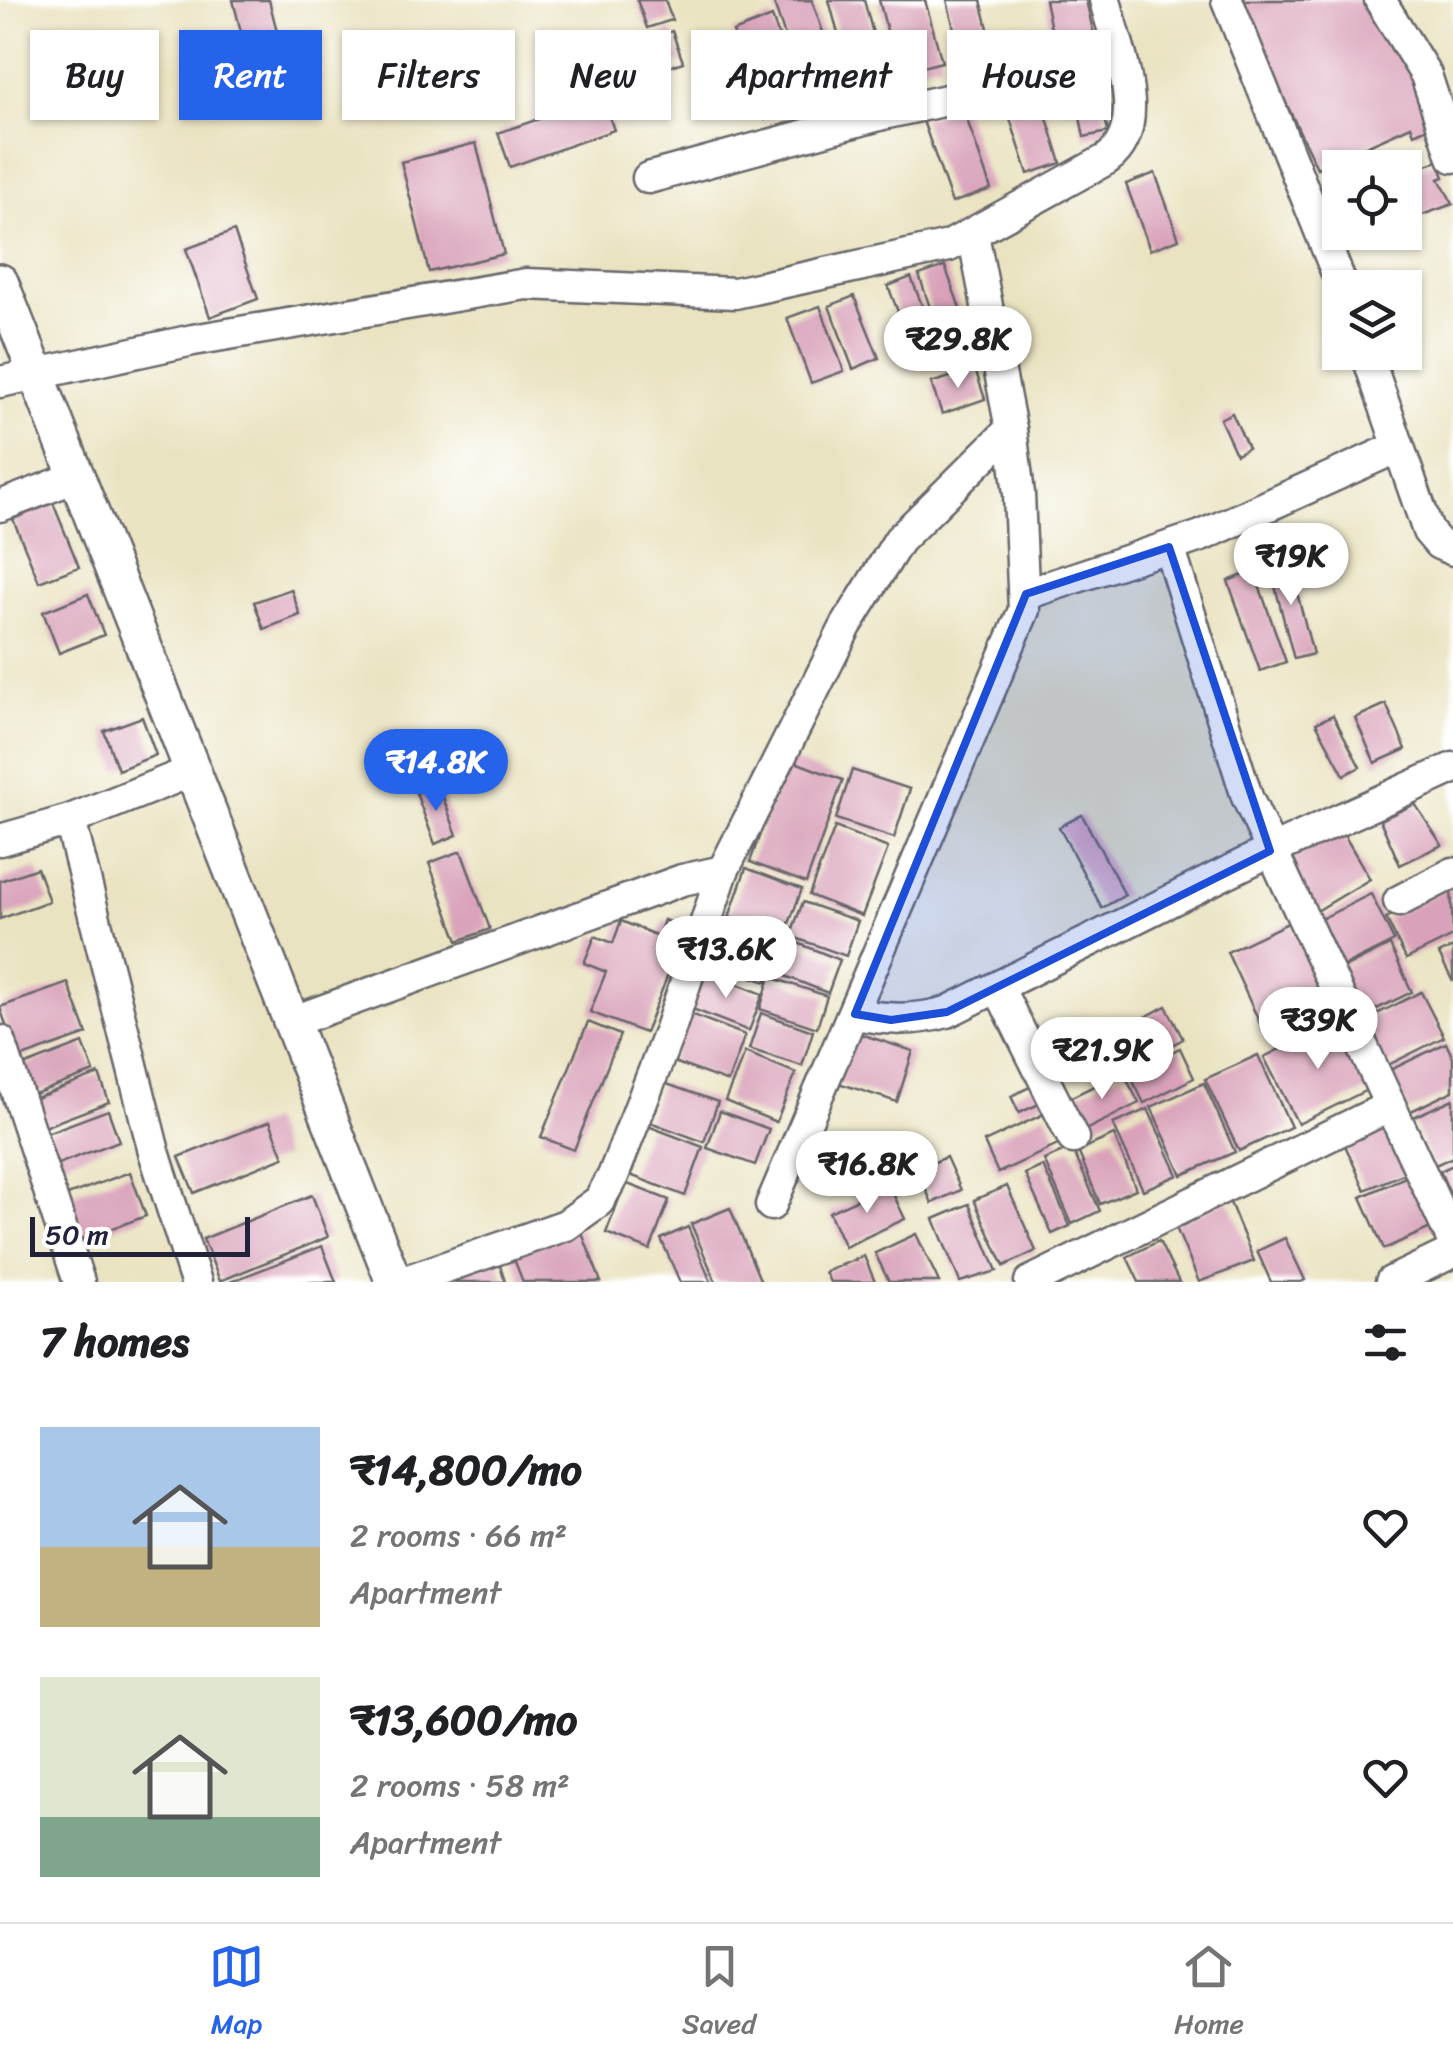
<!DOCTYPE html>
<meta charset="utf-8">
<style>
:root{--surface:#fff;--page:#f2f2f2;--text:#202124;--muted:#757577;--line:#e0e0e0;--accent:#2563eb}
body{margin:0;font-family:Sriracha,sans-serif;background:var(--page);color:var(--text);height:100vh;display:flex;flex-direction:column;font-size:38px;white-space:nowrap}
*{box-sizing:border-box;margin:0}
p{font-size:32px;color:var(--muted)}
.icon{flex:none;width:55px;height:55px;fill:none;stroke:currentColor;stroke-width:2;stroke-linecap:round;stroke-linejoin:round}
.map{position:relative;height:1282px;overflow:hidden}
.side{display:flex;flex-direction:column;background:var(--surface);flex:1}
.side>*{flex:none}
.top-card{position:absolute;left:30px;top:30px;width:1395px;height:90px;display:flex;gap:20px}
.fabs{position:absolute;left:1322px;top:150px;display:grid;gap:20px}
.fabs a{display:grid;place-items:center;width:100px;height:100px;border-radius:0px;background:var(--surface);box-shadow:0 2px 8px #0004;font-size:50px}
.scale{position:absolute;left:30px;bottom:25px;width:220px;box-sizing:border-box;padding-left:10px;border:5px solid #22223b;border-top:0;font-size:28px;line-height:35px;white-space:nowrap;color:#22223b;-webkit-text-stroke:8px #fff;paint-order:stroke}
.price{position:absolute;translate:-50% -85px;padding:0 22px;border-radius:35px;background:#fff;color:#222;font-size:32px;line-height:65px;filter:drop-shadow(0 2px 5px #0008)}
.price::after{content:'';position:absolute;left:50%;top:60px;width:30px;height:22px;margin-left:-15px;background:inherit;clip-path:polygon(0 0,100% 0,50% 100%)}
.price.selected{background:var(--accent);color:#fff}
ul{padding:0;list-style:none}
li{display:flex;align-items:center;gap:30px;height:250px;padding:0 40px}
li span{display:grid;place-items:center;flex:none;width:280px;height:200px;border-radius:0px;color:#555}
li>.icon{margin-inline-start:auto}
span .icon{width:120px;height:120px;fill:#fffc;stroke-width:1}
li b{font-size:42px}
h2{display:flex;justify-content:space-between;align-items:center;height:120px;padding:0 40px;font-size:42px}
.pill{padding:0 35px;border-radius:0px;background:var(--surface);box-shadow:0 2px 8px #0004;font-size:35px;line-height:90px}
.pill.selected{background:var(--accent);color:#fff}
.dock{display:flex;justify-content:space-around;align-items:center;height:140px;border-top:2px solid var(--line);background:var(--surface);font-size:28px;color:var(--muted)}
.dock a{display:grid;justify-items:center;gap:5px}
.dock .selected{color:var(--accent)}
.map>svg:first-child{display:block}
</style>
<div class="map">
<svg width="1453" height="1282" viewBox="0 0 1453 1282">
<rect width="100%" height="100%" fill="#fff"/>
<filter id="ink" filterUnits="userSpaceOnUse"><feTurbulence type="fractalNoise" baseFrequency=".01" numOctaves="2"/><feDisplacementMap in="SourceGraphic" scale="20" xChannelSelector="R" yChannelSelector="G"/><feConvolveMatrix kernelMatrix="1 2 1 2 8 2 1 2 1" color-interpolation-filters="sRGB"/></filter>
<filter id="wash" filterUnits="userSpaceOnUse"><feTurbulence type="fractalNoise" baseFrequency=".0048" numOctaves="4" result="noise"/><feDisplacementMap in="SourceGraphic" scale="40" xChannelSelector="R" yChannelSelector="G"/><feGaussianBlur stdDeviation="2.25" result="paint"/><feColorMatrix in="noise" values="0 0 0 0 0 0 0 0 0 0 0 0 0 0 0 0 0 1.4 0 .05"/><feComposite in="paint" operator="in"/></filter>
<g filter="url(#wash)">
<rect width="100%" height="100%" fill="#eae3c1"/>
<g id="blocks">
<!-- building -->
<g fill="#d9a2ba">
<polygon points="233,0 269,0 287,71 253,79"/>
<polygon points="637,0 665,0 672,20 647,28"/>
<polygon points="812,0 843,91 808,103 773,1"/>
<polygon points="829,0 864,0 885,78 852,86"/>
<polygon points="879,0 925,0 942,62 898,73"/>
<polygon points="947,0 981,0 992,45 960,53"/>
<polygon points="1045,0 1086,0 1094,35 1054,44"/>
<polygon points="1237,0 1368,0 1401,64 1405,61 1434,125 1414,134 1411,126 1317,168"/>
<polygon points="772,17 804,106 765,120 733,32"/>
<polygon points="672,31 683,62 563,105 551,74"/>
<polygon points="1096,75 1108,132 1084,137 1078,107 1067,110 1065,102 1074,100 1072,94 1064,96 1061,81"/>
<polygon points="1037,86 1061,163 1028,174 1003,97"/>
<polygon points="602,97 614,130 510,167 498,133"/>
<polygon points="962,105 991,189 952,203 922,118"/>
<polygon points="476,143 504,254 429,272 401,162"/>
<polygon points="1438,161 1444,177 1439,179 1453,204 1405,221 1405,172"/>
<polygon points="1155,173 1179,239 1150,250 1126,184"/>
<polygon points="234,231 258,299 210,317 186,249"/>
<polygon points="945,266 969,334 942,343 919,275"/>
<polygon points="911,277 935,339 912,348 888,286"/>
<polygon points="854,296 879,358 853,369 829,306"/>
<polygon points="820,306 844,371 811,383 787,318"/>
<polygon points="975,369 985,399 942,414 931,383"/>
<polygon points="1232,413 1248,448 1236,454 1220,419"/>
<polygon points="53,503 79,567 39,582 13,519"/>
<polygon points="1288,558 1313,654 1294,659 1269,563"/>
<polygon points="1254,571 1286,662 1260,671 1228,581"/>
<polygon points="291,589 300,615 264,629 254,602"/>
<polygon points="88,594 104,635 59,653 43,612"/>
<polygon points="1386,704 1406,749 1375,763 1355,718"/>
<polygon points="1333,715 1360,767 1344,775 1316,723"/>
<polygon points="142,717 156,755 118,770 104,731"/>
<polygon points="787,759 843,780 806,883 750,862"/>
<polygon points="852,770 910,789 894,838 836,819"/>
<polygon points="438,784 457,835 435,844 416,793"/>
<polygon points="1415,804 1442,845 1400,865 1380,820"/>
<polygon points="1082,815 1125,895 1102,908 1059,827"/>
<polygon points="835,827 888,848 862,916 809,895"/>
<polygon points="1340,828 1370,879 1315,912 1284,862"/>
<polygon points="461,851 490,929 458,941 429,863"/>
<polygon points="37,868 49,901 0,919 0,881"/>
<polygon points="746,868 802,889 784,937 729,917"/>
<polygon points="1451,886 1453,936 1406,959 1386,918"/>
<polygon points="1371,894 1394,941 1334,971 1311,924"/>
<polygon points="803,902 858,921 846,956 790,936"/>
<polygon points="664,920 686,929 645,1033 590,1012 606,972 584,963 595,936 613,943 621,921 658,936"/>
<polygon points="1290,922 1327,1003 1264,1032 1227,952"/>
<polygon points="723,927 779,946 766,982 711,963"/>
<polygon points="788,939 840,960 828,993 775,972"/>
<polygon points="1390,945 1412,992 1356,1019 1334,973"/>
<polygon points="1453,947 1453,982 1439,954"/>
<polygon points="704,971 763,994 749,1031 690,1008"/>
<polygon points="770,977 827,996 817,1028 760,1009"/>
<polygon points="68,983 87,1034 17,1059 0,1007"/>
<polygon points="1421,992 1444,1037 1384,1067 1361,1022"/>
<polygon points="1166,1006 1183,1039 1128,1069 1110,1036"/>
<polygon points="688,1013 745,1035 728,1082 671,1061"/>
<polygon points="761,1013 813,1031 802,1066 749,1049"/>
<polygon points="1337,1021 1371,1088 1298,1124 1264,1057"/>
<polygon points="588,1022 620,1035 574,1150 541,1137"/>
<polygon points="851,1031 913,1051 897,1102 835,1082"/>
<polygon points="83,1043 94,1072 29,1096 18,1068"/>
<polygon points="1446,1043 1453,1058 1453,1091 1409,1112 1388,1071"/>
<polygon points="1180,1048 1194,1078 1144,1103 1129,1073"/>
<polygon points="745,1052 796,1073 776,1122 725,1101"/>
<polygon points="1258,1055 1291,1127 1239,1151 1205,1079"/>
<polygon points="1123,1072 1139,1103 1081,1132 1065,1100"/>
<polygon points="99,1074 109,1102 44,1127 33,1099"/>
<polygon points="661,1082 718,1102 704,1142 647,1121"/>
<polygon points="1038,1083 1046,1101 1019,1113 1011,1096"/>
<polygon points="1204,1083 1235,1152 1182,1175 1151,1107"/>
<polygon points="1453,1099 1453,1157 1433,1166 1411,1118"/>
<polygon points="1148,1109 1178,1175 1143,1190 1113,1124"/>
<polygon points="108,1110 119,1141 53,1166 41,1135"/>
<polygon points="720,1111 769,1129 755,1165 707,1148"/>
<polygon points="1046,1113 1060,1144 998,1173 984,1142"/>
<polygon points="270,1121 284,1157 194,1193 179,1157"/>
<polygon points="1383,1125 1408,1172 1365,1190 1344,1143"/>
<polygon points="648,1126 703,1147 685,1196 630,1175"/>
<polygon points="1114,1135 1136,1189 1100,1204 1078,1151"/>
<polygon points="1072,1148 1100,1211 1072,1224 1044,1160"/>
<polygon points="946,1157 961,1190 932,1203 917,1170"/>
<polygon points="1453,1165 1453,1201 1440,1171"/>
<polygon points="1043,1166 1070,1226 1052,1234 1025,1174"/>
<polygon points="130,1172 146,1216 78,1241 62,1197"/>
<polygon points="1412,1174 1435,1226 1384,1249 1361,1197"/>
<polygon points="625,1183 669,1200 650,1250 606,1233"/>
<polygon points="889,1185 905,1219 845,1247 829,1212"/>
<polygon points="1007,1186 1036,1251 1004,1266 974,1200"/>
<polygon points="312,1195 328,1237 220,1281 203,1239"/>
<polygon points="1229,1200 1254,1261 1199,1282 1174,1223"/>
<polygon points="969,1204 997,1271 960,1282 934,1219"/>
<polygon points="730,1208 761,1282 716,1282 691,1224"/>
<polygon points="688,1227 711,1282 680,1282 661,1239"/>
<polygon points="580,1228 601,1282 523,1282 512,1254"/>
<polygon points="916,1234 939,1282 889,1282 875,1253"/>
<polygon points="1285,1238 1305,1280 1301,1282 1271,1282 1257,1251"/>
<polygon points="1159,1241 1179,1282 1139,1282 1127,1257"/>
<polygon points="322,1246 336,1282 230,1282"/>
<polygon points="864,1256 875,1282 830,1282 825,1272"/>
<polygon points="498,1259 505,1282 432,1282"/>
</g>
</g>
</g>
<g filter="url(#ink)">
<use href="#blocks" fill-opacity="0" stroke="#68666a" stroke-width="2.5"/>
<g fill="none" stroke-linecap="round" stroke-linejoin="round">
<defs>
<g id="minor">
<polyline points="1227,0 1343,288"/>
<polyline points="1380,0 1426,75 1453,157"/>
<polyline points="648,178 883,114 1120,62"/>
<polyline points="1366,352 1428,531 1439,544 1453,550"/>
<path d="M 0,382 L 193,340 L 526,284 L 735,293 L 949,246 L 1107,159 C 1152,126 1116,45 1105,0"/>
<polyline points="0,506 76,477"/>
<polyline points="1169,547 1247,797 1453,1241"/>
<polyline points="1026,594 1201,536 1398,447"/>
<polyline points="70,820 154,1152 196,1282"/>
<polyline points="0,840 70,820 192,771"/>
<polyline points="1399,901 1453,873"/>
<polyline points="998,987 1073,1138"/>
<path d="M 855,1014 C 888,1020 915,1021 947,1012 L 1270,851 L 1453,768"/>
<polyline points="291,1022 682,880 723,871"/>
<polyline points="0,1041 79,1282"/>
<polyline points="771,1205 1024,610 1019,494 1011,429 973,234"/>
<polyline points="403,1282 566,1225 599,1201 613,1176 669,1032 723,871 846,626 899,540 1011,429"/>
<polyline points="1030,1282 1390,1106"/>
<polyline points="1391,1282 1453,1252"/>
</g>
<polyline id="tertiary" points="0,282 394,1282"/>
</defs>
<!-- minor casing -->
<use href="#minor" stroke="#68666a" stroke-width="35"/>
<!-- tertiary casing -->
<use href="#tertiary" stroke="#68666a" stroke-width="40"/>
<!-- minor -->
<use href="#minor" stroke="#fff" stroke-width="30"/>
<!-- tertiary -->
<use href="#tertiary" stroke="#fff" stroke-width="35"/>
</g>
</g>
<!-- marked area -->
<path fill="#1d4ed8" fill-opacity="0.2" stroke="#1d4ed8" stroke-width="8" stroke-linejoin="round" d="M 1169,547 L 1270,851 L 947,1012 L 891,1020 L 855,1014 L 1026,594 Z"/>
</svg>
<div class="fabs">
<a><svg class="icon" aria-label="locate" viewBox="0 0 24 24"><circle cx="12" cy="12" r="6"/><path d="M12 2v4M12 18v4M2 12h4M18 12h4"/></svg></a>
<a><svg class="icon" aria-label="layers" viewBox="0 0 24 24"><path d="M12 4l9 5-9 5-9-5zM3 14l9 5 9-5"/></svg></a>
</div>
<div class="scale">50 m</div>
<b class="price" style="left:958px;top:391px">₹29.8K</b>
<b class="price" style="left:1291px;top:608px">₹19K</b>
<b class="price selected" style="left:436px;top:814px">₹14.8K</b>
<b class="price" style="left:726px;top:1001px">₹13.6K</b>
<b class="price" style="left:1318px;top:1072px">₹39K</b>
<b class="price" style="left:1102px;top:1102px">₹21.9K</b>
<b class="price" style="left:867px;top:1216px">₹16.8K</b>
<div class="top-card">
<a class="pill">Buy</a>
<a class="pill selected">Rent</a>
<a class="pill">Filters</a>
<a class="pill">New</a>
<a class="pill">Apartment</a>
<a class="pill">House</a>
</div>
</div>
<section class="side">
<h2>7 homes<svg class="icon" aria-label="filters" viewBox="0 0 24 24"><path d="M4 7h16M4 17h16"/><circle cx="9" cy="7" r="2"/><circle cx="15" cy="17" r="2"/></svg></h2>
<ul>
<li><span style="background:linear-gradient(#a9c7e8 60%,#c2b280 0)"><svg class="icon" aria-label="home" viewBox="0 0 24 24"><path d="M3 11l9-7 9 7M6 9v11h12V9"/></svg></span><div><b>₹14,800/mo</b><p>2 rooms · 66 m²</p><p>Apartment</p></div><svg class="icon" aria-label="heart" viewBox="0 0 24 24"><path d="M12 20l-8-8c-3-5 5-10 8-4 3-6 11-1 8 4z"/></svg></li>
<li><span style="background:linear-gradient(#dfe7d0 70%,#7fa58c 0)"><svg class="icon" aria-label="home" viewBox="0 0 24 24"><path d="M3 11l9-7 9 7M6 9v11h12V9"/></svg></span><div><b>₹13,600/mo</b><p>2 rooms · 58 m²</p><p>Apartment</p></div><svg class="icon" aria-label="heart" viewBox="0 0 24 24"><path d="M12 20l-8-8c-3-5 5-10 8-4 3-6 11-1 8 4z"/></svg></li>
</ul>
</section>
<nav class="dock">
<a class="selected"><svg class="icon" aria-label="map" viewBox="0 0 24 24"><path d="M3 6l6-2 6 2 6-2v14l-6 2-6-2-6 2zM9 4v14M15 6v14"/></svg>Map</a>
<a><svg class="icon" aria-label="saved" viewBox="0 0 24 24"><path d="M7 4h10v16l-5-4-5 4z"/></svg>Saved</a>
<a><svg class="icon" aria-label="home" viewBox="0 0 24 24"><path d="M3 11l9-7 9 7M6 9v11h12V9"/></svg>Home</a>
</nav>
